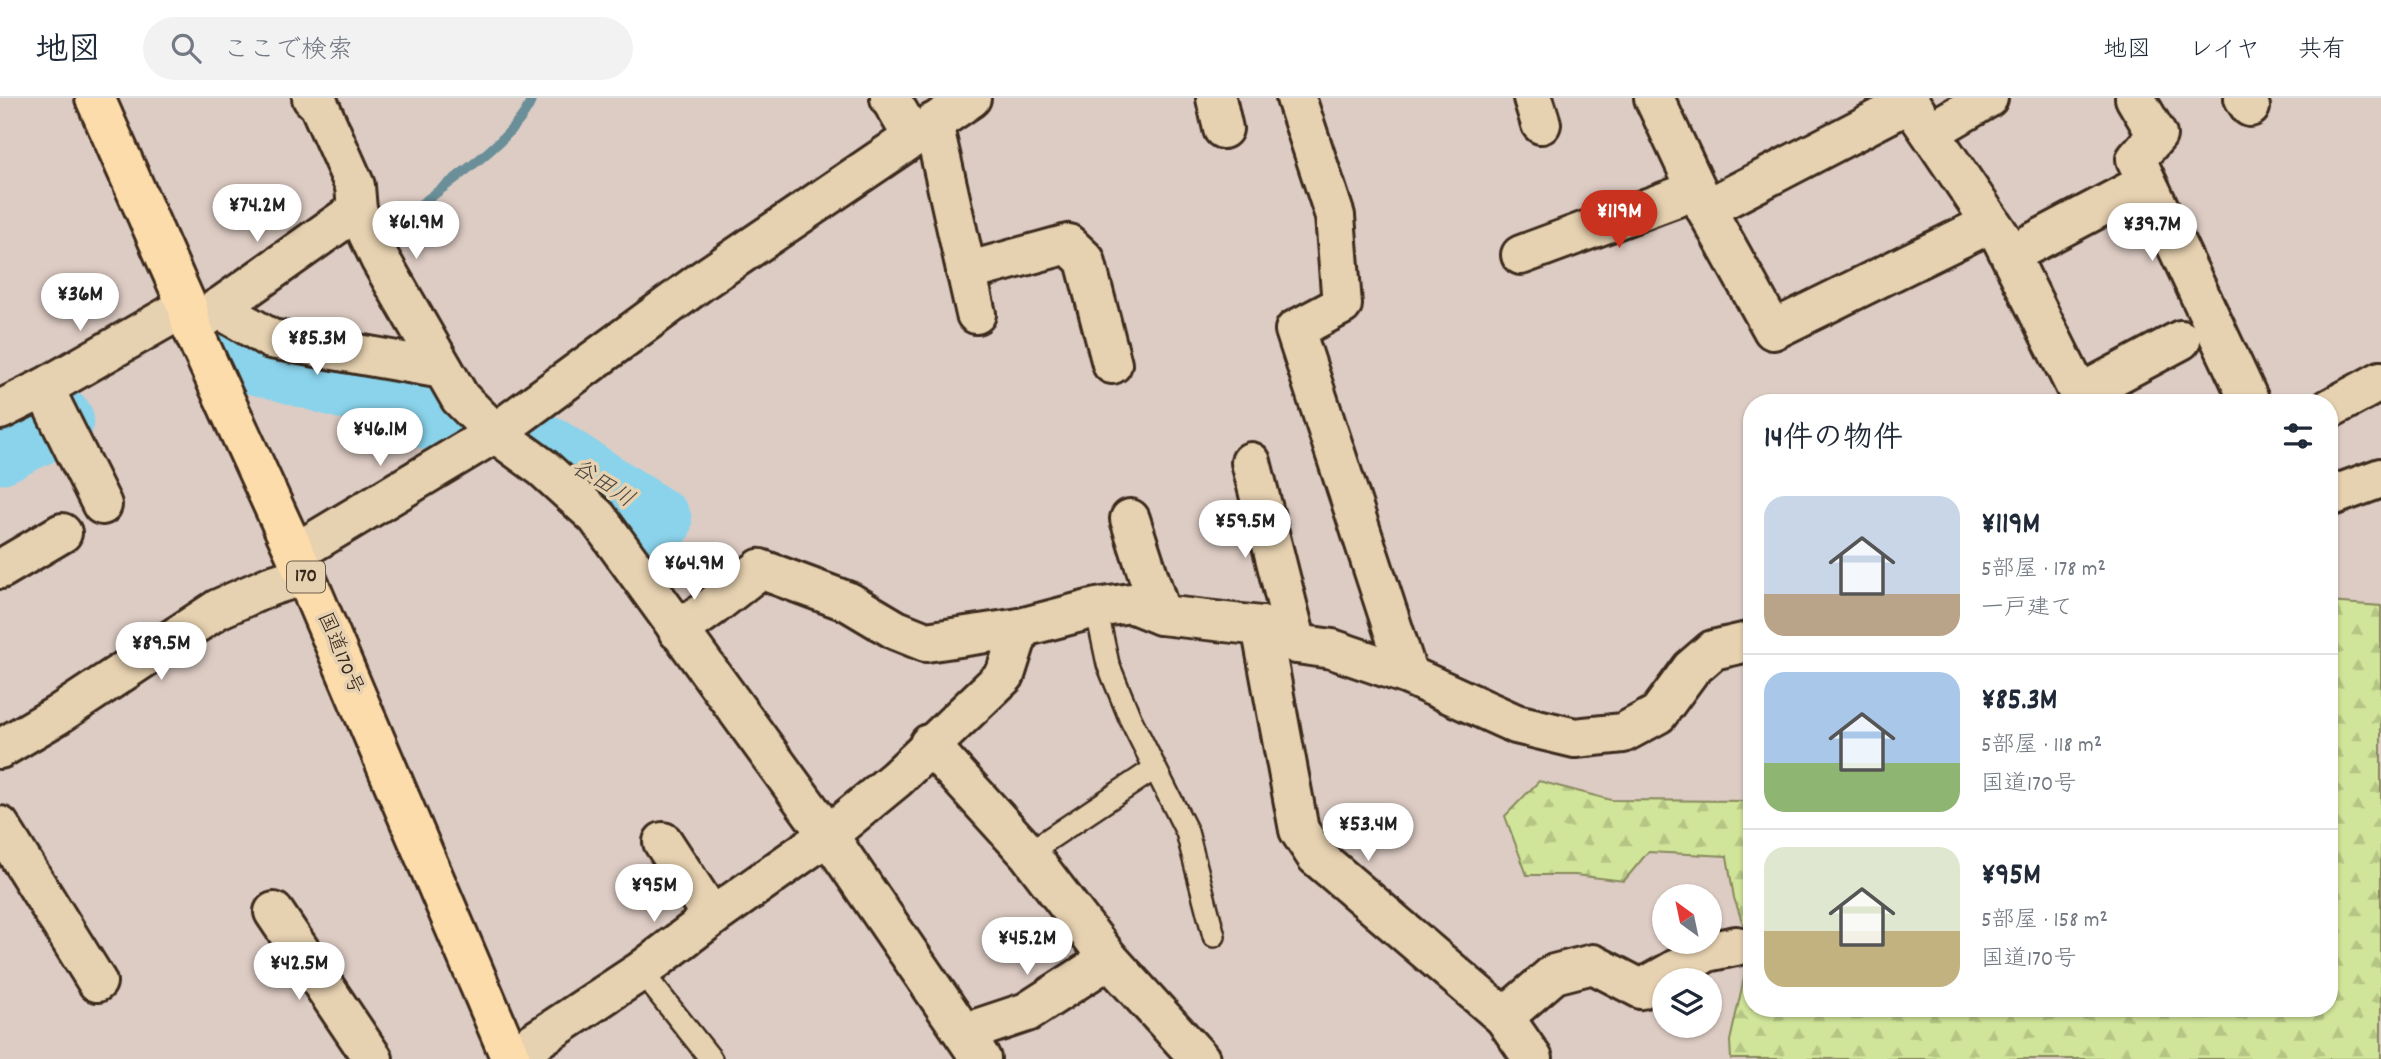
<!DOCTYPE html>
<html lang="ja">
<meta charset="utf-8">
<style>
:root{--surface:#fff;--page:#f2f2f3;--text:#1f2937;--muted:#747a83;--line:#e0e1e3;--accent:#c8321e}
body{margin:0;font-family:Dekko,"Klee One",sans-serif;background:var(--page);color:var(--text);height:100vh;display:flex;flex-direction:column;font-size:26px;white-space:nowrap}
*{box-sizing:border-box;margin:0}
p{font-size:23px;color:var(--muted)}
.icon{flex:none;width:38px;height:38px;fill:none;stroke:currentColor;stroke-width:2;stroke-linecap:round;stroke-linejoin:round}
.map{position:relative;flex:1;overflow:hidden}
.drawer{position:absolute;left:1743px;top:296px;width:595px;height:623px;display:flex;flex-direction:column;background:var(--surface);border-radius:28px;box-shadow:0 2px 5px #0004}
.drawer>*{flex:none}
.needle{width:46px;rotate:327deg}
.tools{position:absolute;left:1652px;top:786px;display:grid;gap:14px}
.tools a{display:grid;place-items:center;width:70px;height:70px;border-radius:50%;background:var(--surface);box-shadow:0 2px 5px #0004;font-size:35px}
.price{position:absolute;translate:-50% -60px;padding:0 16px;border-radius:24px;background:#fff;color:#222;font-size:23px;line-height:46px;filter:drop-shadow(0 2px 4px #0008)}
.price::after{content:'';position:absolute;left:50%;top:42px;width:21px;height:16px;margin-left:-10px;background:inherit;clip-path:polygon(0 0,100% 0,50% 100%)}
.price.active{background:var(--accent);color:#fff}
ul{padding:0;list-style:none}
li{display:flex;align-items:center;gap:21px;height:175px;padding:0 21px}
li+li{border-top:2px solid var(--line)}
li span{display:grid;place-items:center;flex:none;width:196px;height:140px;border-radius:21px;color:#555}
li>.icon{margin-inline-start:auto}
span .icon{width:84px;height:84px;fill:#fffc;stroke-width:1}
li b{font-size:30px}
h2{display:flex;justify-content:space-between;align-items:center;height:84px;padding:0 21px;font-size:30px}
header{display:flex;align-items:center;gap:42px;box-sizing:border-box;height:98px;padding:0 35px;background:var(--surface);border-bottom:2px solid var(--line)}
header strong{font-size:33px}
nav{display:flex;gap:38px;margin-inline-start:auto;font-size:24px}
.search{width:490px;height:63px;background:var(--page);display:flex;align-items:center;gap:18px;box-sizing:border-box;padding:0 24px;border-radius:38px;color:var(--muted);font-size:26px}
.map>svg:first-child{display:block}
</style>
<header>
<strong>地図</strong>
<div class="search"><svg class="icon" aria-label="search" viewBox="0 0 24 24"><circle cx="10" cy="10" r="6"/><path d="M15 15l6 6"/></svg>ここで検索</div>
<nav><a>地図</a><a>レイヤ</a><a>共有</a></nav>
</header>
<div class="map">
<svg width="2381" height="961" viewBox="0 0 2381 961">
<defs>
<pattern id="forest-firs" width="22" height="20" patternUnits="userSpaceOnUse" patternTransform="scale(1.75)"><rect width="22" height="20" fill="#d1e59a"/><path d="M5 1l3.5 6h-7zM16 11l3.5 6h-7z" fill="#b4c584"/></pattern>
</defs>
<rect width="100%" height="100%" fill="#ddccc4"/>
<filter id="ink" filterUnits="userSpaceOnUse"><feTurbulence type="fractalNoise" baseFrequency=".0143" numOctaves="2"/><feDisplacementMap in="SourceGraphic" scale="14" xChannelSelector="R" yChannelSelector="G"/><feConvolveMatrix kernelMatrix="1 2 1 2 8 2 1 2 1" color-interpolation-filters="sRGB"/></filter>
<g filter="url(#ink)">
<!-- forest -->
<polygon fill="url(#forest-firs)" stroke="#86885c" stroke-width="2" points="2329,504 2381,508 2381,961 1731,961 1730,943 1751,849 1734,800 1727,758 1648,754 1624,783 1575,777 1527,777 1505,718 1539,683 1611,702 1752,703 1752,910 2329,910"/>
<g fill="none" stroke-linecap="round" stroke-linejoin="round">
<!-- stream -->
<path stroke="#6a8f99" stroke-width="10" d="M 404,119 C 437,93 520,39 532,0"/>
<!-- river -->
<g stroke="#8ad3eb" stroke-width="68">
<polyline points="227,259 240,259 282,269 392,301 452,327"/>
<polyline points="546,351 658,424"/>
<polyline points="0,352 60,323"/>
</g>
<defs>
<g id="lane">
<polyline points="1096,510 1108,566 1130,620 1187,734 1214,838"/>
<polyline points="1028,755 1154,671"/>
<polyline points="641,873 711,961"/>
</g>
<g id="street">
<polyline points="312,0 319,7 355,88 357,112 380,161 460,300 495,335 543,370 597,419 828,737 981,961"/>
<polyline points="890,0 913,39"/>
<polyline points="1216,0 1223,31"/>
<polyline points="1296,0 1335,118 1342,207 1295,232 1408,577"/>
<polyline points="1533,0 1541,26"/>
<polyline points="1654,0 1706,111 1773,232 1991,125"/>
<polyline points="2135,0 2157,37 2136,61 2250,304"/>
<polyline points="2244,0 2250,9"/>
<polyline points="933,25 976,216"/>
<polyline points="1942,27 1988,0"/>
<polyline points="1706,111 1910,5 2001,139 2083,304"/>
<polyline points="2019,152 2129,94"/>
<polyline points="1521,157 1696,92"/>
<polyline points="966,174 1068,146 1085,162 1112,266"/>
<polyline points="218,210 271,241 443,271"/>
<polyline points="199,224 357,112"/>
<polyline points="44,290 102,407"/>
<polyline points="2091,290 2181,242"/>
<polyline points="2329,311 2381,283"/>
<polyline points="0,312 44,290 187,208"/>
<polyline points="1251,364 1297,546"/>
<polyline points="2329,399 2381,380"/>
<polyline points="1130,421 1161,517"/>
<polyline points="295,455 495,335 703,182 971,0"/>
<polyline points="1,471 62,435"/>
<polyline points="1261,528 1299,732 1316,758 1504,919 1533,961"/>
<polyline points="678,533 713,508 760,471 849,504 896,532 926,544 1020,530 1096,510 1131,505 1161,517 1261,528 1297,546 1332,551 1408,577 1516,626 1575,640 1623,635 1658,616 1691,571 1713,552 1752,543"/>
<polyline points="929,646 1028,755 1109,861 1200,961"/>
<polyline points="0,651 56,618 218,511 270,488 305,477"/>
<polyline points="0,728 97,884"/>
<polyline points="663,744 712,819"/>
<polyline points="274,814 373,961"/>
<polyline points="1504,919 1554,876 1593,866 1641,891 1707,854 1736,848"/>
<polyline points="964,935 1027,914 1109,861"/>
<polyline points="511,959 641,873 712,819 828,737 896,681 1005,577 1020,530"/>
</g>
<polyline id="highway" points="95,0 187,208 192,230 305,477 511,961"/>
</defs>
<!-- lane casing -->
<use href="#lane" stroke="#3b2a1e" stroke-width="26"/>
<!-- street casing -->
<use href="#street" stroke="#3b2a1e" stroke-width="44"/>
<!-- highway casing -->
<use href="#highway" stroke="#3b2a1e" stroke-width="44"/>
<!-- lane -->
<use href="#lane" stroke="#e6d1b0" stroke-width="21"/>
<!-- street -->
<use href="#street" stroke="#e6d1b0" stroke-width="38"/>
<!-- highway -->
<use href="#highway" stroke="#fddcac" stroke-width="38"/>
</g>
</g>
<g text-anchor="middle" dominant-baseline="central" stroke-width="7" stroke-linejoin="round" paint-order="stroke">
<!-- shield labels -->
<rect fill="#e6d1b0" stroke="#6e5c4a" stroke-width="2" x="287" y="463.5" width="38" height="31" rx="5"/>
<g font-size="19" font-weight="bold" fill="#3b2a1e">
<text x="306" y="479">170</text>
</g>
<!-- street labels -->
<g font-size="21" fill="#3b2a1e" stroke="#e6d1b0">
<text transform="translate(339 556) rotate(67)">国道170号</text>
</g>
<!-- water labels -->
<g font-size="23" font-style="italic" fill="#47433d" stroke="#e6d1b0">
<text transform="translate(602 387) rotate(33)">谷田川</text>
</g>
</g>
</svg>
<div class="tools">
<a><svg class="needle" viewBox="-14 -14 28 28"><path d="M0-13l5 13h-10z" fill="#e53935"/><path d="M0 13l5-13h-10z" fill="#747a83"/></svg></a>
<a><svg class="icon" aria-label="layers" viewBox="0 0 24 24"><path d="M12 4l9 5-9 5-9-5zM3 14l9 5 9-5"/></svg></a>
</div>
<b class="price" style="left:257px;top:146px">¥74.2M</b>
<b class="price active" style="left:1619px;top:152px">¥119M</b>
<b class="price" style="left:416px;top:163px">¥61.9M</b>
<b class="price" style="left:2152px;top:165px">¥39.7M</b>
<b class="price" style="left:80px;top:235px">¥36M</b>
<b class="price" style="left:317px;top:279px">¥85.3M</b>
<b class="price" style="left:380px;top:370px">¥46.1M</b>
<b class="price" style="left:1245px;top:462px">¥59.5M</b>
<b class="price" style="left:694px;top:504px">¥64.9M</b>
<b class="price" style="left:161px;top:584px">¥89.5M</b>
<b class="price" style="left:1368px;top:765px">¥53.4M</b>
<b class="price" style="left:654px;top:826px">¥95M</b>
<b class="price" style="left:1027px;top:879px">¥45.2M</b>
<b class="price" style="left:299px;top:904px">¥42.5M</b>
<section class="drawer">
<h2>14件の物件<svg class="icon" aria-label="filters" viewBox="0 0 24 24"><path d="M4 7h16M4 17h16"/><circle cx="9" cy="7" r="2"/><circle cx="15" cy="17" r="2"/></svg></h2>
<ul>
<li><span style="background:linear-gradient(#c9d6e8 70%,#b9a48a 0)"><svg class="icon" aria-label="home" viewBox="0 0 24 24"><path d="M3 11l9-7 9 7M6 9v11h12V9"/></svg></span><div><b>¥119M</b><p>5部屋 · 178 m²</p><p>一戸建て</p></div></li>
<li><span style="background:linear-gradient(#a9c7e8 65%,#8fb573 0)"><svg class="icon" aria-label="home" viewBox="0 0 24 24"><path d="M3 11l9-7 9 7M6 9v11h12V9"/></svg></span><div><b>¥85.3M</b><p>5部屋 · 118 m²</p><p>国道170号</p></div></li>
<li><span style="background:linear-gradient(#dfe7d0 60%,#c2b280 0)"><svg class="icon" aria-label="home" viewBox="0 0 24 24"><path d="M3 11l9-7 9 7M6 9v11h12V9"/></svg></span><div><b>¥95M</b><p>5部屋 · 158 m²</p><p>国道170号</p></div></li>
</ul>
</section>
</div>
